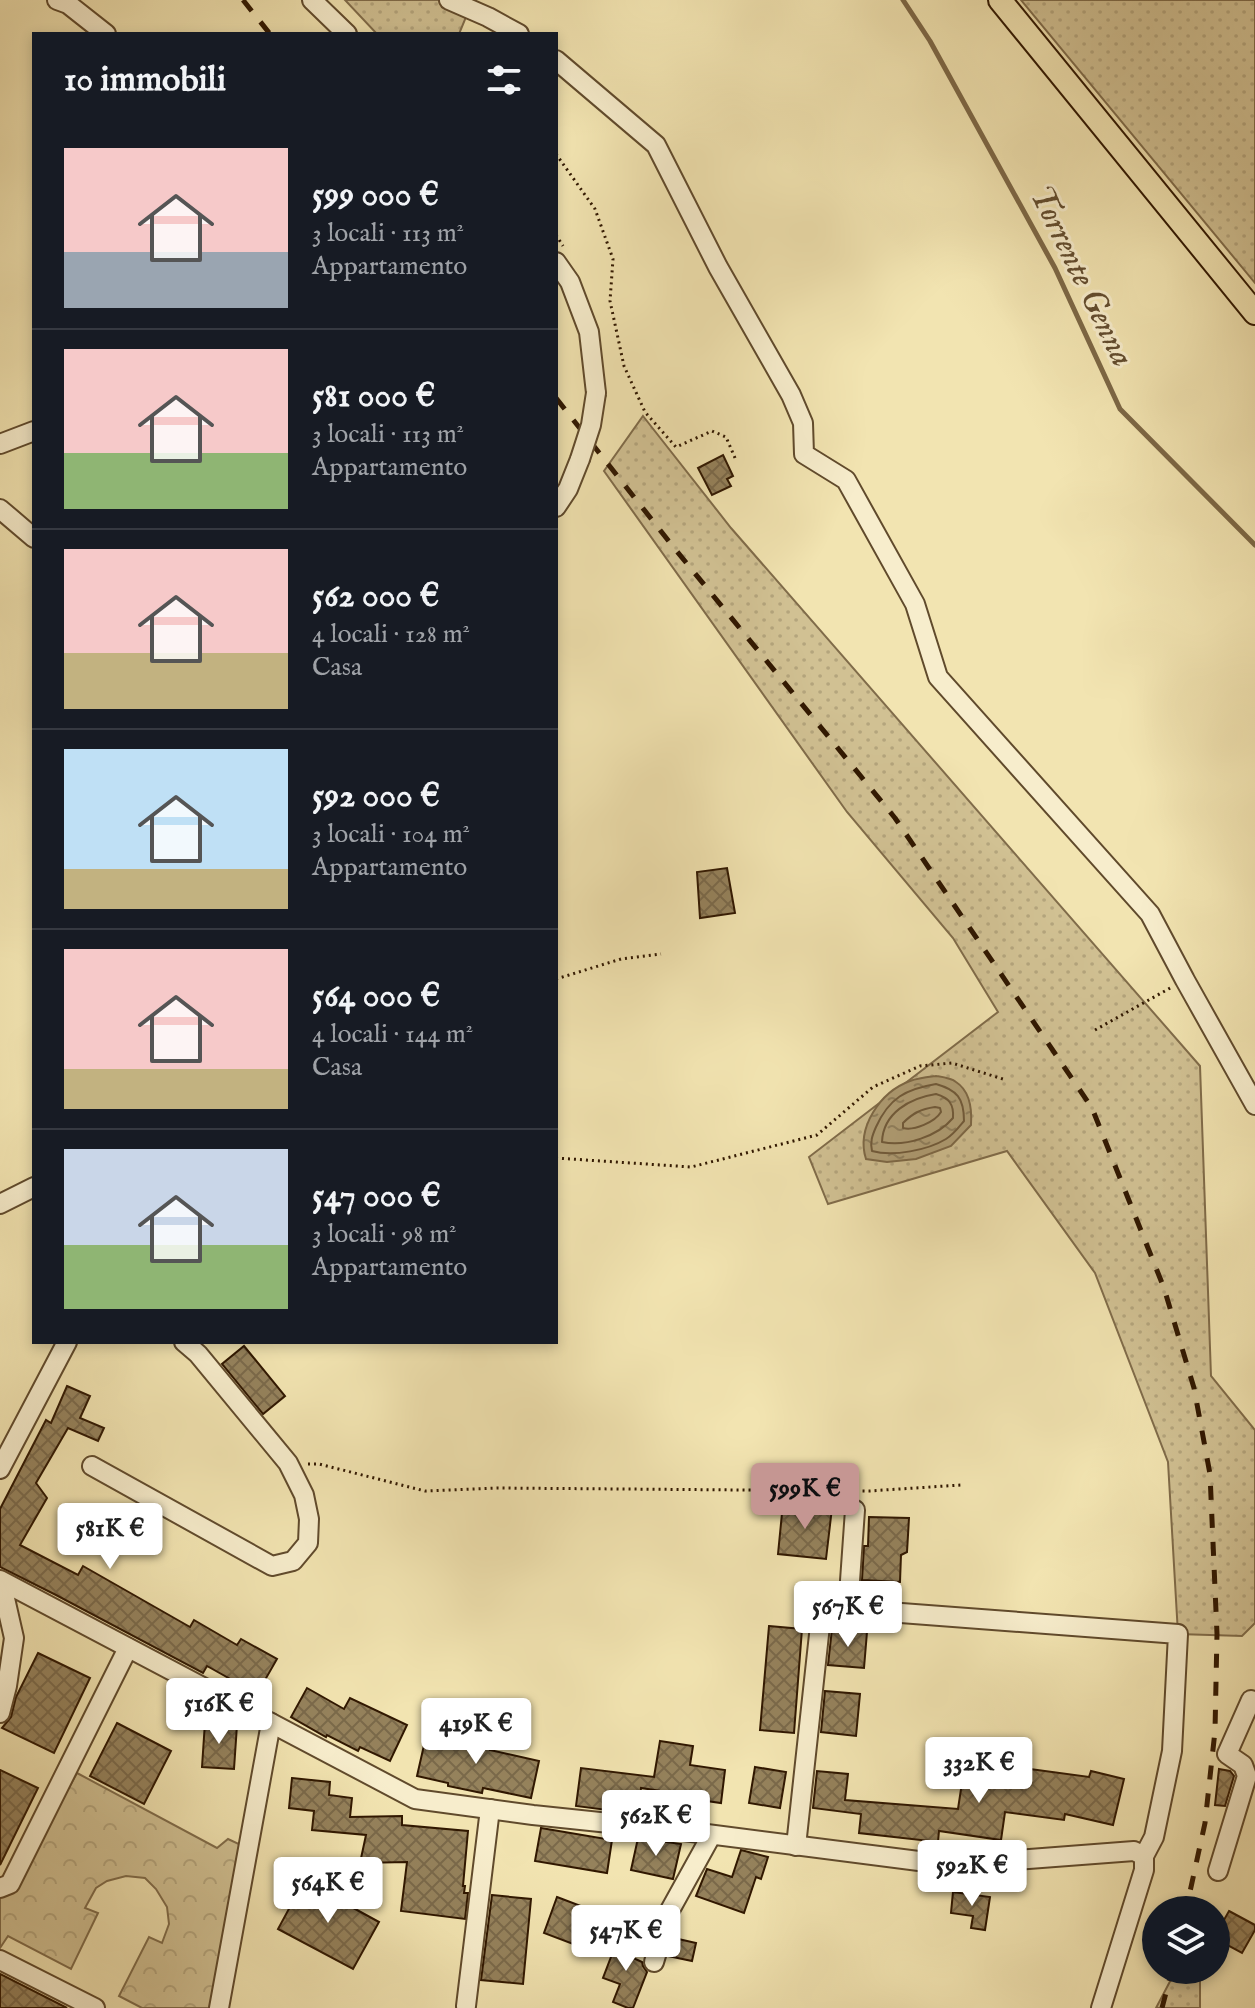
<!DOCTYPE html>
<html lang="it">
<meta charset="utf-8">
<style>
:root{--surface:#171b24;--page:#20242c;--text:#f1f3f6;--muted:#9ea1a6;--line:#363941;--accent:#c59692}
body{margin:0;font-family:"IM FELL English",serif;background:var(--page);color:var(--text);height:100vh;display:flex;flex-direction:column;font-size:30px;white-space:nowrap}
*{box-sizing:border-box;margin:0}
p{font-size:26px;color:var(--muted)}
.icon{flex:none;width:44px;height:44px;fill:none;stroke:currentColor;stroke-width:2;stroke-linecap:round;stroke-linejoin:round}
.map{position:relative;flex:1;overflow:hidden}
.drawer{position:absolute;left:32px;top:32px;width:526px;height:1312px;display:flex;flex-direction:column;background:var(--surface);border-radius:0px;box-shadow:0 4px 12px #0003}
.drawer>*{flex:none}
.fabs{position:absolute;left:1142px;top:1896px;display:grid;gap:16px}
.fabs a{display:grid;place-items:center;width:88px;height:88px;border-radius:50%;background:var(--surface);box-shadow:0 4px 12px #0003;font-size:40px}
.price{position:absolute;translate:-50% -68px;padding:0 18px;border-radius:8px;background:#fff;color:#222;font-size:26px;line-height:52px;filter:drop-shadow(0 2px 4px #0008)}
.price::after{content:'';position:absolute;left:50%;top:48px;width:24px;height:18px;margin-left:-12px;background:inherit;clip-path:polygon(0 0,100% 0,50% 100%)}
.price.active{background:var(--accent);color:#111}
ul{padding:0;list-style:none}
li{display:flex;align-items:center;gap:24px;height:200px;padding:0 32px}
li+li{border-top:2px solid var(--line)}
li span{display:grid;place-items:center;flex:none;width:224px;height:160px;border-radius:0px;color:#555}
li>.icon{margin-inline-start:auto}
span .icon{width:96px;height:96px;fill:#fffc;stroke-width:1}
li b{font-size:34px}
h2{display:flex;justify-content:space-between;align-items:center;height:96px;padding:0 32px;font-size:34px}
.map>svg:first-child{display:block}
</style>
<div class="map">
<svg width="1255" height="2008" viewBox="0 0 1255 2008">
<defs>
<pattern id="grass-dots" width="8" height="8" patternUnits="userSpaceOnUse" patternTransform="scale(2)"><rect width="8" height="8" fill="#d1c193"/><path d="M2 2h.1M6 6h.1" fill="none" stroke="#b4a57d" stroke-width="1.8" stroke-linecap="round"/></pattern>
<pattern id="forest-crowns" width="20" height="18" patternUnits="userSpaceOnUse" patternTransform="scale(2)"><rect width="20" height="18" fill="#d1c193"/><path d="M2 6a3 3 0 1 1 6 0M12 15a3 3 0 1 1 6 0" fill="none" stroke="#b4a57d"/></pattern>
<pattern id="water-ripples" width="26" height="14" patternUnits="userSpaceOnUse" patternTransform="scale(2)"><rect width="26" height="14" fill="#b09e75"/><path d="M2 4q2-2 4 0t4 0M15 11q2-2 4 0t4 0" fill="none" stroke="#90805e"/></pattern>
<pattern id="building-cross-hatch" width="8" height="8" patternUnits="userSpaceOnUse" patternTransform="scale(2)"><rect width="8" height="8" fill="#95825c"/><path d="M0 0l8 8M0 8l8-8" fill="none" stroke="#7a694a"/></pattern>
</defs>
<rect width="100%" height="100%" fill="#f2e4b1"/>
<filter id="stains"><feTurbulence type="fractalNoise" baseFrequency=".0025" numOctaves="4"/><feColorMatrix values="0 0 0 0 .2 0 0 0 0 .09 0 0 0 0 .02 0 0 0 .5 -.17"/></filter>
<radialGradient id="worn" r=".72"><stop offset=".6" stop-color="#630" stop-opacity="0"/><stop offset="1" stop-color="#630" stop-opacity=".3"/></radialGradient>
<!-- grass -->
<g fill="url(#grass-dots)" stroke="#806c4a" stroke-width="2">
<polygon points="345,0 473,0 459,34 377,34"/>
<polygon points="1021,0 1255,0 1255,283"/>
<polygon points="643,416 731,528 1200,1066 1211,1376 1255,1430 1255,1623 1242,1636 1178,1634 1168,1462 1095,1273 1007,1151 828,1204 809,1157 998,1012 953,938 847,812 604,471"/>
<polygon points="1176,1970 1200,1970 1200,2008 1156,2008"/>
</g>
<!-- forest -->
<polygon fill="url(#forest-crowns)" stroke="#806c4a" stroke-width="2" points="77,1773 217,1848 228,1839 241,1845 212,2008 142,2008 119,1996 149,1937 162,1943 169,1924 167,1907 156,1889 145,1878 126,1876 107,1881 96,1888 85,1908 98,1913 71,1969 8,1936 0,1948 0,1894 12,1890"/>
<!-- water -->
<path fill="url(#water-ripples)" stroke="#7d6846" stroke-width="2" d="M 936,1076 C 942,1077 951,1078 956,1082 C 970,1091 972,1110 971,1125 L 951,1146 L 916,1159 L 887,1162 L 866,1159 C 856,1128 880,1092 910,1081 C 918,1078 928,1077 936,1076 Z"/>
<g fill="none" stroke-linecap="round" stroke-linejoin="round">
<!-- shore -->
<g stroke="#705a3a" stroke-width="2">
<path d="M 936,1084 C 957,1090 964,1098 964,1121 C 959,1127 953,1135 946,1139 C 928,1150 893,1157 872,1151 C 870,1142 872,1136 876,1127 C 889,1098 906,1089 936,1084 Z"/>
<path d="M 936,1094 C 949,1098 954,1104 953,1118 C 938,1136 906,1147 882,1142 C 883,1113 910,1098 936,1094 Z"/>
<path d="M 935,1107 L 940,1108 L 941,1112 C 935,1122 914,1131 903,1128 L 903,1123 C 913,1113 921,1109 935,1107 Z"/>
</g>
<!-- stream -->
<polyline stroke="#7d6846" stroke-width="5" points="903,0 930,41 1055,268 1120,409 1255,545"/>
</g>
<!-- building -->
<g fill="url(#building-cross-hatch)" stroke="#301700" stroke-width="2">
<polygon points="723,455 733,476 727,479 731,486 712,495 698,468"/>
<polygon points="727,868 735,913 700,918 697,872"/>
<polygon points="244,1346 285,1396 263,1414 222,1364"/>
<polygon points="67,1386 90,1396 80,1418 104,1428 98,1441 68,1428 36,1483 47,1498 20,1545 78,1575 83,1566 190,1627 194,1620 237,1645 241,1639 277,1659 257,1694 207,1666 203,1673 56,1595 0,1567 0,1509 46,1420 51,1423"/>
<polygon points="783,1503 832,1508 826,1559 778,1554"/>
<polygon points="869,1517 909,1518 907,1552 901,1555 900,1582 862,1580 864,1546 868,1546"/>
<polygon points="769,1626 802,1629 794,1733 760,1730"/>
<polygon points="832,1629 867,1632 864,1668 828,1665"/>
<polygon points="38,1653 90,1678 54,1753 2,1728 11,1717 16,1697"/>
<polygon points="307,1688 344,1709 350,1698 407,1725 390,1761 360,1747 358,1751 327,1735 326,1737 291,1717"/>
<polygon points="825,1691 860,1694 856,1736 821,1732"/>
<polygon points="205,1722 237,1725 234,1769 202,1767"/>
<polygon points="117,1723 171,1751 144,1804 90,1776"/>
<polygon points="427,1732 457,1739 457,1736 492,1742 490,1750 539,1761 531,1798 483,1788 482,1793 448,1786 448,1783 417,1776"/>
<polygon points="660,1741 693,1746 690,1765 725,1770 721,1803 692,1799 693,1796 641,1788 638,1814 576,1806 581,1768 654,1777"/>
<polygon points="755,1767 786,1772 780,1808 749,1803"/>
<polygon points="1030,1769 1089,1777 1091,1771 1124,1779 1113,1825 1065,1814 1064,1820 1005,1812 1001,1840 939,1831 938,1842 859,1833 861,1814 813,1808 817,1771 848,1774 845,1800 958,1809 963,1776 1028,1786"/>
<polygon points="1219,1769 1230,1771 1234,1776 1225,1806 1215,1805"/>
<polygon points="0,1770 38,1788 0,1865"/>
<polygon points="292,1778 330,1782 329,1795 352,1798 350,1817 402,1816 402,1825 468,1831 463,1886 465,1886 464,1893 468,1893 465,1919 401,1911 407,1862 360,1863 366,1835 312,1830 314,1811 289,1808"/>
<polygon points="541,1828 612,1840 607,1873 535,1861"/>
<polygon points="638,1838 681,1844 673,1879 631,1870"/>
<polygon points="741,1850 768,1857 761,1879 756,1877 744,1913 696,1896 707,1869 732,1877"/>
<polygon points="304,1881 379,1922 353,1969 278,1929"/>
<polygon points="953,1892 990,1897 985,1930 971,1928 973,1916 951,1913"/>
<polygon points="492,1895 531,1899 523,1984 481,1980"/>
<polygon points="557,1897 594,1911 581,1947 544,1933"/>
<polygon points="1229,1911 1255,1925 1255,1930 1242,1953 1216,1939 1216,1934"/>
<polygon points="619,1936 637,1943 631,1957 642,1962 643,1966 647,1972 633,2008 628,2008 613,2002 620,1984 603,1978"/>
<polygon points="674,1938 696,1943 692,1961 668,1956"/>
<polygon points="0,1974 67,2008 0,2008"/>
</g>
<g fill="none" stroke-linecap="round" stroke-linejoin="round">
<defs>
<g id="minor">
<polyline points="57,0 68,4 106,34"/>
<polyline points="312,0 347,34"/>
<polyline points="449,0 488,17 519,34"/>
<polyline points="556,60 656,145 718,267 791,395 803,423 804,454 846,480 915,604 938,677 1150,914 1185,980 1255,1105"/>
<polyline points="556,262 570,282 589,332 596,393"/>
<polyline points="0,444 34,431"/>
<polyline points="556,507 568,489 580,459"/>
<polyline points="0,509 34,538"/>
<polyline points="0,1204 34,1187"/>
<polyline points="92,1466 272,1566 293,1561 308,1543 309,1519 304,1495 288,1463 198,1354 184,1342"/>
<polyline points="0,1469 67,1342"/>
<polyline points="0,1580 415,1799 533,1815 676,1830 950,1865 1134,1851 1144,1856"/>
<polyline points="848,1609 855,1510"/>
<polyline points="0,1713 7,1686 14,1638 1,1581"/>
<polyline points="796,1846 822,1607 1178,1634 1172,1751 1154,1837 1144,1856"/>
<polyline points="1218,1871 1247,1776 1243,1765 1227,1754 1251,1700 1255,1702"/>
<polyline points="0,1888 10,1884 128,1648"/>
<polyline points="0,1960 95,2008"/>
<polyline points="654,1962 669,1912 711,1836"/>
<polyline points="466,2006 490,1809"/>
<polyline points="219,2008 271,1723"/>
<polyline points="1101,2008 1144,1870 1144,1856"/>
</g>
<polyline id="major" points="1000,0 1255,313"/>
</defs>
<!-- minor casing -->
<use href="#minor" stroke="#604a2c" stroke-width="22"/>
<!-- major casing -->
<use href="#major" stroke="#301700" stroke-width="26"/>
<!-- path -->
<g stroke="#301700" stroke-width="3" stroke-dasharray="2 4" stroke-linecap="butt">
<polyline points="556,154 595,209 613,259 610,301 624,366 645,412 676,447 712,431 726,437 735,458"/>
<polyline points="556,235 563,246"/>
<polyline points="556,979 621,959 661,954"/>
<polyline points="1095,1030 1172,987"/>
<polyline points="556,1158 691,1167 817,1135 873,1087 920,1066 952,1063 1006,1080"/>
<polyline points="308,1464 319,1464 425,1491 498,1488 869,1491 961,1485"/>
</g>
<!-- minor -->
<use href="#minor" stroke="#f7edcc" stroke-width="18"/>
<!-- major -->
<use href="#major" stroke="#f2e4b1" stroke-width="22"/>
<!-- rail -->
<g stroke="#301700" stroke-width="5" stroke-dasharray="14 14" stroke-linecap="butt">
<polyline points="243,0 270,34"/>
<polyline points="556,398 675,549 895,818 1092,1108 1164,1288 1194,1388 1210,1474 1217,1634 1215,1731 1205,1823 1186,1910"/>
<polyline points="1162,2008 1172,1970"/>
</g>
<defs>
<polyline id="minor-bridge" points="580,459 591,425 596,393"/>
</defs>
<!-- minor-bridge casing -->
<use href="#minor-bridge" stroke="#604a2c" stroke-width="22" stroke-linecap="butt"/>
<!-- minor-bridge -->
<use href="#minor-bridge" stroke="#f7edcc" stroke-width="18"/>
</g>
<g text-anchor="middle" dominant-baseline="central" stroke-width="6" stroke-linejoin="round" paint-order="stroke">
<!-- water labels -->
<g font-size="34" font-style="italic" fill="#634d2f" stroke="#f7edcc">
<text transform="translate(1081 276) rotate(64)">Torrente Genna</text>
</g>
</g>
<rect width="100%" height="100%" filter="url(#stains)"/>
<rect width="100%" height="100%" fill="url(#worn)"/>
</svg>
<div class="fabs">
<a><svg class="icon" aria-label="layers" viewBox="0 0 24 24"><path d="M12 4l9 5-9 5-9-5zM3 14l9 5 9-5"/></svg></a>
</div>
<b class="price active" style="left:805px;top:1531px">599K €</b>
<b class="price" style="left:110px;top:1571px">581K €</b>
<b class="price" style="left:848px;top:1649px">567K €</b>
<b class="price" style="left:219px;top:1746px">516K €</b>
<b class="price" style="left:476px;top:1766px">419K €</b>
<b class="price" style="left:979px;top:1805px">332K €</b>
<b class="price" style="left:656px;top:1858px">562K €</b>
<b class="price" style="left:972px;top:1908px">592K €</b>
<b class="price" style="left:328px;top:1925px">564K €</b>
<b class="price" style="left:626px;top:1973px">547K €</b>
<section class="drawer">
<h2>10 immobili<svg class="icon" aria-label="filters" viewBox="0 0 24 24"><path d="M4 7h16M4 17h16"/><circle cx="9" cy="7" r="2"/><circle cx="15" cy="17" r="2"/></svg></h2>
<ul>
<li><span style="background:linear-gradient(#f6c9c9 65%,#9aa5b1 0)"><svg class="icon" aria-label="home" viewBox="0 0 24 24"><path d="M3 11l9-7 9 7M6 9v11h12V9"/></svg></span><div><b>599 000 €</b><p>3 locali · 113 m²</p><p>Appartamento</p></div></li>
<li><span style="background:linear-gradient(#f6c9c9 65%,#8fb573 0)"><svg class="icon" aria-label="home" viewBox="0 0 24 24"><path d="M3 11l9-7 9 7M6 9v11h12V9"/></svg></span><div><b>581 000 €</b><p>3 locali · 113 m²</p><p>Appartamento</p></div></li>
<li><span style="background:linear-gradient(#f6c9c9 65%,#c2b280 0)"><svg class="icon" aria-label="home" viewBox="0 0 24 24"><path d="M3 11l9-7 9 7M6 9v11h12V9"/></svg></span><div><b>562 000 €</b><p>4 locali · 128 m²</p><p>Casa</p></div></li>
<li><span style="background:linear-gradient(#bfe0f5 75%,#c2b280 0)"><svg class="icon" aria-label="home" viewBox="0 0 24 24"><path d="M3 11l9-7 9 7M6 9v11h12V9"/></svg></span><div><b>592 000 €</b><p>3 locali · 104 m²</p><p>Appartamento</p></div></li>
<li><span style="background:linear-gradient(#f6c9c9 75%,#c2b280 0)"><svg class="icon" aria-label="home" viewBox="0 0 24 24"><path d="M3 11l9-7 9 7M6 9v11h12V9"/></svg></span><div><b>564 000 €</b><p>4 locali · 144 m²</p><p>Casa</p></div></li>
<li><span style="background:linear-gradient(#c9d6e8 60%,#8fb573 0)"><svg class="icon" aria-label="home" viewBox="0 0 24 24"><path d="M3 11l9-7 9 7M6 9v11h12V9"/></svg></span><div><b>547 000 €</b><p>3 locali · 98 m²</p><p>Appartamento</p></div></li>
</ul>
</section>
</div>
